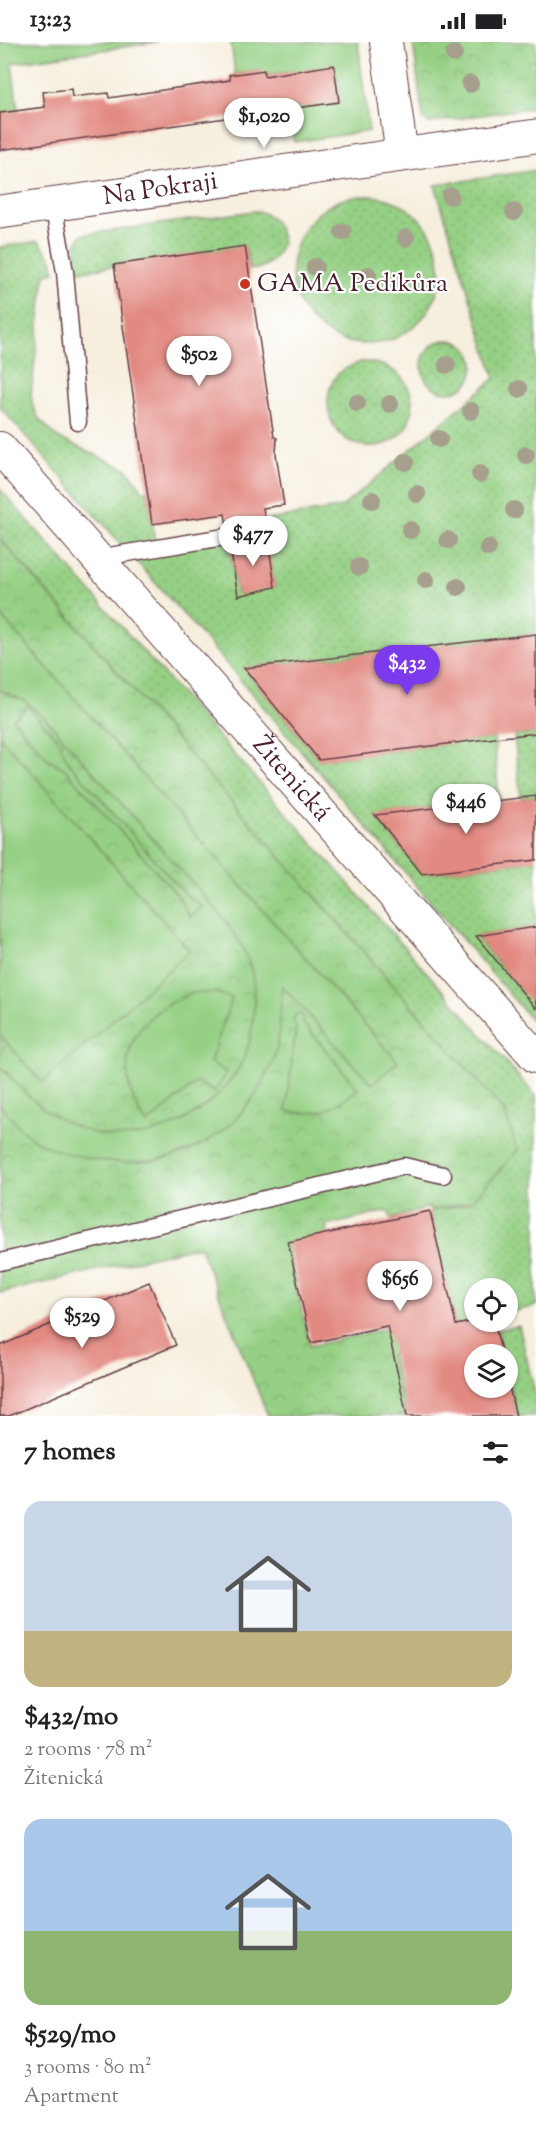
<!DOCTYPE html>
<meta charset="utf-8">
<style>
:root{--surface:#fff;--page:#f6f6f6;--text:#202124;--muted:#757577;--accent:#7c3aed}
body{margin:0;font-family:"Sorts Mill Goudy",serif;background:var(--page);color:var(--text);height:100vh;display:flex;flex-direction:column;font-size:22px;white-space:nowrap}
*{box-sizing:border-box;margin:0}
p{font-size:20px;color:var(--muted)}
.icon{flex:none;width:33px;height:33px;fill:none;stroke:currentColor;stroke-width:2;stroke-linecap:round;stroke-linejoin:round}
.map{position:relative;height:1374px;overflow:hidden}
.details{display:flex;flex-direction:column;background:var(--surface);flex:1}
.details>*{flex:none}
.fabs{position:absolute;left:464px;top:1236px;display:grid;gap:12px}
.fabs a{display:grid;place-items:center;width:54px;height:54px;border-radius:50%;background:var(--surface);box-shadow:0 2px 4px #0004;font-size:30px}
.price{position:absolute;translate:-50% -51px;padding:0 14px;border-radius:21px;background:#fff;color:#222;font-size:20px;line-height:39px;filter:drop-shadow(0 2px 3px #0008)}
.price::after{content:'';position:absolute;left:50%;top:36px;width:18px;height:14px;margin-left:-9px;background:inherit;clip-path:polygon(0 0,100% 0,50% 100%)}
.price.on{background:var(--accent);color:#fff}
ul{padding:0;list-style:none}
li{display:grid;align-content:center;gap:12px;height:318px;padding:0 24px}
li span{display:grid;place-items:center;height:186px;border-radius:18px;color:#555}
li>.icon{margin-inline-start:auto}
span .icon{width:108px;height:108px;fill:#fffc;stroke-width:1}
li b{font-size:26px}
h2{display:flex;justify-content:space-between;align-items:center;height:72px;padding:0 24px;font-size:26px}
.status{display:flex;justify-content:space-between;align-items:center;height:42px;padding:0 30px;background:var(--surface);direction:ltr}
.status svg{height:16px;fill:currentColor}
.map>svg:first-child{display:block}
</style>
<div class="status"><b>13:23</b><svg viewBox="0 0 49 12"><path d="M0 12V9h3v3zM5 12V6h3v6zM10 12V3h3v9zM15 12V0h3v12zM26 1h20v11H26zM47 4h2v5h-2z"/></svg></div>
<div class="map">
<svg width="536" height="1374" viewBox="0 0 536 1374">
<defs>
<pattern id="grass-dots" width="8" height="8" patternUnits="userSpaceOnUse" patternTransform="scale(1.5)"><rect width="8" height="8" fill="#95d084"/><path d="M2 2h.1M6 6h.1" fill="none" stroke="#82b272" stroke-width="1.8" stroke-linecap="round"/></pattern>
<pattern id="park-crowns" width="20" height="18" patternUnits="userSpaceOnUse" patternTransform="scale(1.5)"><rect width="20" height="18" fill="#95d084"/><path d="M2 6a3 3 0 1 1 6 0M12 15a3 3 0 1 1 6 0" fill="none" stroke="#82b272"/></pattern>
</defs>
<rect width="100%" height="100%" fill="#fff"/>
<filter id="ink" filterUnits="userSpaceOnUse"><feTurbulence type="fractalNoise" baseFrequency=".0167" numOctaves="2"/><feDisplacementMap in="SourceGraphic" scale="12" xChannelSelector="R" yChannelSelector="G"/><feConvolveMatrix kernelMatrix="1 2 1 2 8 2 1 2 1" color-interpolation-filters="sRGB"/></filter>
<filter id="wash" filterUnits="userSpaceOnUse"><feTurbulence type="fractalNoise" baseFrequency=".008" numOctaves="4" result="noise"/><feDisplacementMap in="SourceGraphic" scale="24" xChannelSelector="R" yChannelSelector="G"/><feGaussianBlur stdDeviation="1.35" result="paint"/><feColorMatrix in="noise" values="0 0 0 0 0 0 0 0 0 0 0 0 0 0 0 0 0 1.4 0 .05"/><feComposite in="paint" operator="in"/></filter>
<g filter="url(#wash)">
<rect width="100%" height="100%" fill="#f6efde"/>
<!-- grass -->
<g fill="url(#grass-dots)" stroke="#707858" stroke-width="1.5" fill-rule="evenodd">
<path d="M 536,128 L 536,592 L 244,626 L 319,718 L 494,696 L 499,758 L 375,773 L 422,832 L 536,818 L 536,885 L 476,894 L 521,949 L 536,948 L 536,983 L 206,598 L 0,365 L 0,205 L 39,199 L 52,217 L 55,230 L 45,232 L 31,353 L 33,365 L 39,377 L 58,396 L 127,427 L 143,449 L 147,449 L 155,498 L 342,465 L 495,336 L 435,143 ZM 267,500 L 275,545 L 237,551 L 230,506 Z"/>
<circle cx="366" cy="228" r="74"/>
<path d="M 254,169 C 270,170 280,183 282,198 C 280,215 267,226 250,228 L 245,204 L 74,230 L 76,203 L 81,193 Z"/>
<circle cx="448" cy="324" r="26"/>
<path d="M 361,320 C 395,320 421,344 409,379 C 400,406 360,413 340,392 C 326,377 323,351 337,333 C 341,327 354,323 361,320 Z"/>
<polygon points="0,447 536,1054 536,1264 507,1271 507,1246 474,1246 474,1279 456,1283 430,1169 464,1162 505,1070 0,497"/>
<polygon points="536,691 536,754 521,756 514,694"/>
<polygon points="519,1284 536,1356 536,1374 517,1374 507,1330 507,1312 503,1312 497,1288"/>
</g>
<!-- park -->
<g fill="url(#park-crowns)" stroke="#707858" stroke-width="1.5">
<polygon points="413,0 536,0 536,65 429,81 423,77"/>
<polygon points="0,497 505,1070 517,1109 472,1159 430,1169 430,1165 391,1177 388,1169 326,1184 327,1192 286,1202 310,1304 412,1281 415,1306 391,1312 406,1374 268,1374 199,1204 0,1251"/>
</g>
<!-- garden -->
<g fill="#95d084" stroke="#707858" stroke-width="1.5">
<polygon points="0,0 158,0 12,21 18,69 0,71"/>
<polygon points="231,0 358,0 369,89 294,100 290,67 339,59 334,24 264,33 262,28 235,32"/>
<path d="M 0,573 L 398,1020 L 372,1042 L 282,944 C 279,968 282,998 272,1021 C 238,1100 170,1133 87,1116 C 69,1112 42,1106 28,1093 C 18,1085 9,1073 0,1063 L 0,1024 C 28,1056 51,1079 94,1091 C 152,1107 219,1069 244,1016 C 254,994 257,951 251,927 C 239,884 194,844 165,811 C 125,766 85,721 45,676 L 24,659 L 0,648 Z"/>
<polygon points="28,664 62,702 60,704 70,722 183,850 202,865 190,875 179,855 65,727 47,716 13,677"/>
<polygon points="0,695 190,909 42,1041 0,993"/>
<path d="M 193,951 L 216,951 L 232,956 L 210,1020 L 227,1031 L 214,1050 L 197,1040 L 147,1082 C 108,1026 129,972 193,951 Z"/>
<path d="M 296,972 L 301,972 L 304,976 L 303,981 L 358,1047 C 333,1068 318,1075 286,1069 L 296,985 L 293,977 Z"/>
</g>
<g id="blocks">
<!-- building -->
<g fill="#e28a82">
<polygon points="334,23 339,60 0,108 0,71 45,65 43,50 71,47 72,55 108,51 109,56 230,38 229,33 264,28 264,34"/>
<polygon points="245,204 274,395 277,396 276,412 284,463 263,466 265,478 227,484 225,472 152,482 114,223"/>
<polygon points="268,498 275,545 238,554 230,505"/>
<polygon points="536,592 536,691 319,718 244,626"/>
<polygon points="536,754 536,818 422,832 375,773"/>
<polygon points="536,885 536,967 476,894"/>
<polygon points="430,1169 456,1283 474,1279 494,1280 502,1312 474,1312 474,1346 507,1346 507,1336 516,1374 407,1374 387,1284 311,1301 288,1200"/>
<polygon points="149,1240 176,1303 9,1374 0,1374 0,1304"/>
</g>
</g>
</g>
<g filter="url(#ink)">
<use href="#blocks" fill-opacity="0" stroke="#643e46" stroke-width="1.5"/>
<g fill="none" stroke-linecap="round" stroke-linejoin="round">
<defs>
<g id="service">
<polyline points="53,162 65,230 78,380"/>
<polyline points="97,516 273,487"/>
<polyline points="0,1220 404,1124 443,1133"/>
</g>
<g id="minor">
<polyline points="386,0 402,113"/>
<path id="s1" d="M 0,406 L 536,1015"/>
</g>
<g id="tertiary">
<path id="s2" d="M 0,170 L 536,94"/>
</g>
</defs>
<!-- service casing -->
<use href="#service" stroke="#643e46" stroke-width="19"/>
<!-- minor casing -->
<use href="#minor" stroke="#643e46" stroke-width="34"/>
<!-- tertiary casing -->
<use href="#tertiary" stroke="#643e46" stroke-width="35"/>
<!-- service -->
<use href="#service" stroke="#fff" stroke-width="16"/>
<!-- minor -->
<use href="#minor" stroke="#fff" stroke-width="32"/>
<!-- tertiary -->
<use href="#tertiary" stroke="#fff" stroke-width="33"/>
</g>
<!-- trees -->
<g fill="#a69f8d">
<circle cx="454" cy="12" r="9"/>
<circle cx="470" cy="42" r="9"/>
<circle cx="450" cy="154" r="9"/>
<circle cx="514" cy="170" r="9"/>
<circle cx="343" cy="190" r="9"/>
<circle cx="406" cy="196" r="9"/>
<circle cx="315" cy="225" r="9"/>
<circle cx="368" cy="233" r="9"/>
<circle cx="447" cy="323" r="9"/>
<circle cx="519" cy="347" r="9"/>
<circle cx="357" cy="361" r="9"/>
<circle cx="390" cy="362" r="9"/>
<circle cx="471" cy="369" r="9"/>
<circle cx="439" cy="397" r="9"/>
<circle cx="526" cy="413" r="9"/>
<circle cx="405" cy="420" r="9"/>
<circle cx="480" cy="432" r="9"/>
<circle cx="417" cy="452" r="9"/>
<circle cx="372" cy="458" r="9"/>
<circle cx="514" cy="468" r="9"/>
<circle cx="410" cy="488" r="9"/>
<circle cx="448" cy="498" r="9"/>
<circle cx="488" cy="506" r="9"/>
<circle cx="359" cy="525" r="9"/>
<circle cx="426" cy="538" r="9"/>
<circle cx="458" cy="545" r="9"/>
</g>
</g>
<!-- markers -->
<circle fill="#c8321e" stroke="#fff" stroke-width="2" cx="245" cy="242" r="6"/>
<g text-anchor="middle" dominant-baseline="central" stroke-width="4.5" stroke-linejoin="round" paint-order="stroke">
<!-- street labels -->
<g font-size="26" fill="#4a1f2b" stroke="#fff">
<text stroke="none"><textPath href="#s2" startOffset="162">Na Pokraji</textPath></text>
<text stroke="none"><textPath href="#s1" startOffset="441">Žitenická</textPath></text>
</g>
<!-- poi labels -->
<g font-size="26" fill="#4a1f2b" stroke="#fff" text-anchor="start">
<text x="257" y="242">GAMA Pedikůra</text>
</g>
</g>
</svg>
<div class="fabs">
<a><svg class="icon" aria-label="locate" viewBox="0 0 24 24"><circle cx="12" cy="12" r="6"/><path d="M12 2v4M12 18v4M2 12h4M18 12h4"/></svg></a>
<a><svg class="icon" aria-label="layers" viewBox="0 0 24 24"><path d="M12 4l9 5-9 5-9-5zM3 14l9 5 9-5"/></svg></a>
</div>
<b class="price" style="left:264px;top:107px">$1,020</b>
<b class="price" style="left:199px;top:345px">$502</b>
<b class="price" style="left:253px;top:525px">$477</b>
<b class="price on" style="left:407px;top:654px">$432</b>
<b class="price" style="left:466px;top:793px">$446</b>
<b class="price" style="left:400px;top:1270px">$656</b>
<b class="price" style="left:82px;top:1307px">$529</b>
</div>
<section class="details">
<h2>7 homes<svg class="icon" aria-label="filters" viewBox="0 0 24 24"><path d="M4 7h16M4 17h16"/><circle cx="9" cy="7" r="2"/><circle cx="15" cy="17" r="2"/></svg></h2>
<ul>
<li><span style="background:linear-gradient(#c9d6e8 70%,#c2b280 0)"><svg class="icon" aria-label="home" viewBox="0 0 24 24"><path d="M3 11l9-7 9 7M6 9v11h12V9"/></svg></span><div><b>$432/mo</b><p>2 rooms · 78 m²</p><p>Žitenická</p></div></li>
<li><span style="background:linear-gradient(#a9c7e8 60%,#8fb573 0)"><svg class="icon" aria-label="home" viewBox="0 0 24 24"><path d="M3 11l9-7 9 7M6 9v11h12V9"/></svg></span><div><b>$529/mo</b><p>3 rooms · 80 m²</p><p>Apartment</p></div></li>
</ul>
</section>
